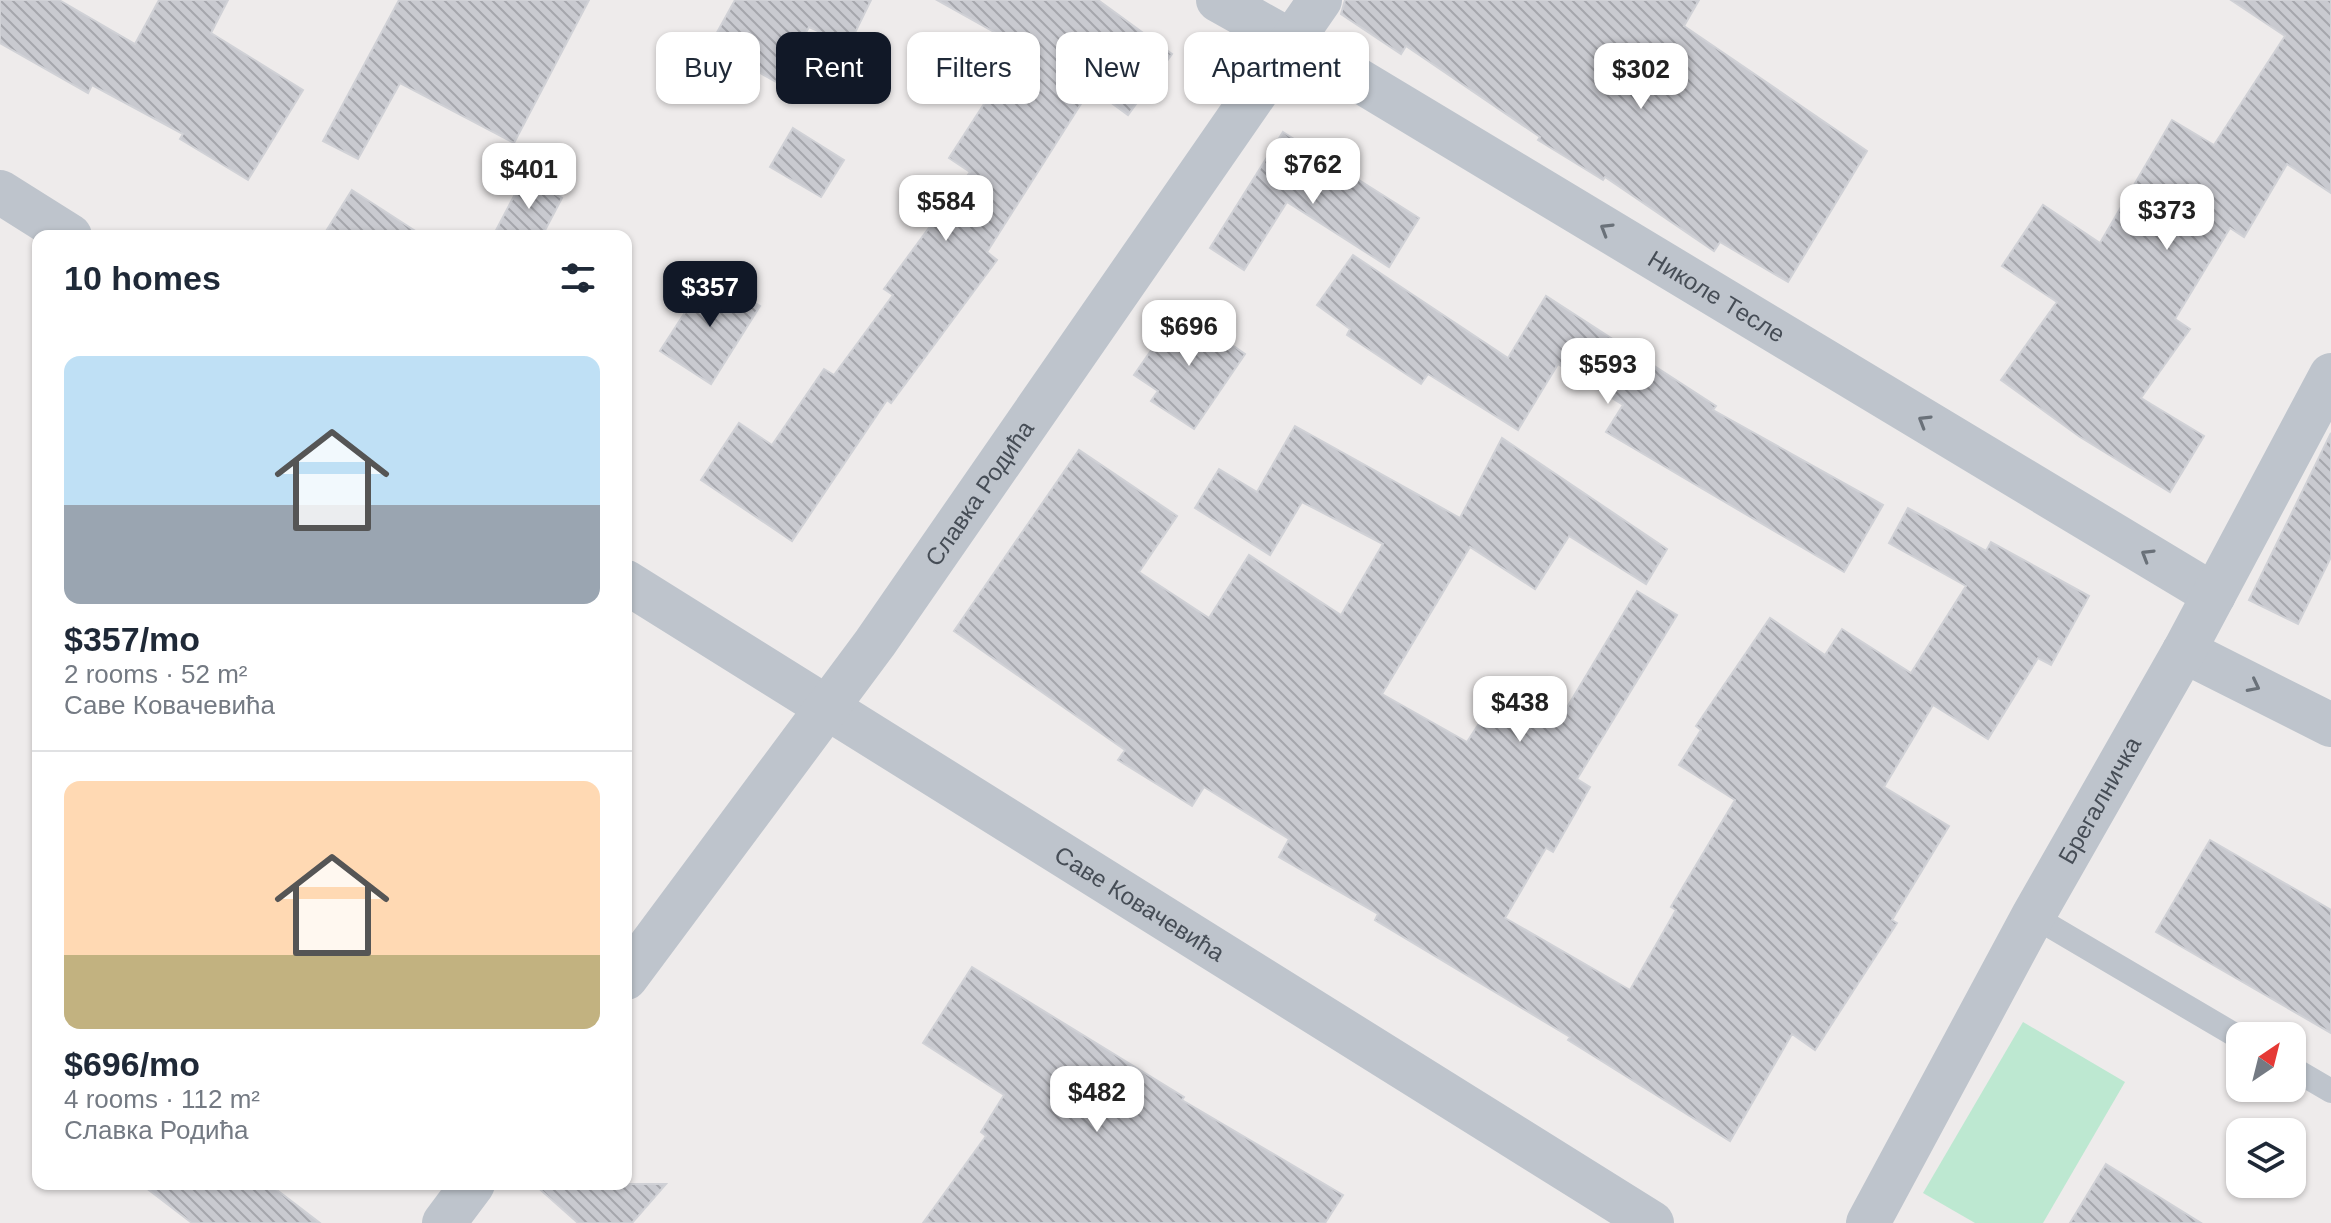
<!DOCTYPE html>
<meta charset="utf-8">
<style>
:root{--surface:#fff;--page:#f6f6f7;--text:#1f2937;--muted:#747a83;--line:#e0e1e3;--accent:#111827}
body{margin:0;font-family:Arial,sans-serif;background:var(--page);color:var(--text);height:100vh;display:flex;flex-direction:column;font-size:30px;white-space:nowrap}
*{box-sizing:border-box;margin:0}
p{font-size:26px;color:var(--muted)}
.icon{flex:none;width:44px;height:44px;fill:none;stroke:currentColor;stroke-width:2;stroke-linecap:round;stroke-linejoin:round}
.map{position:relative;flex:1;overflow:hidden}
.details{position:absolute;left:32px;top:230px;width:600px;height:960px;display:flex;flex-direction:column;background:var(--surface);border-radius:16px;box-shadow:0 2px 6px #0004}
.details>*{flex:none}
.guide{position:absolute;left:656px;top:32px;width:760px;height:72px;display:flex;gap:16px}
.needle{width:52px;rotate:35deg}
.buttons{position:absolute;left:2226px;top:1022px;display:grid;gap:16px}
.buttons a{display:grid;place-items:center;width:80px;height:80px;border-radius:16px;background:var(--surface);box-shadow:0 2px 6px #0004;font-size:40px}
.price{position:absolute;translate:-50% -68px;padding:0 18px;border-radius:16px;background:#fff;color:#222;font-size:26px;line-height:52px;filter:drop-shadow(0 2px 4px #0008)}
.price::after{content:'';position:absolute;left:50%;top:48px;width:24px;height:18px;margin-left:-12px;background:inherit;clip-path:polygon(0 0,100% 0,50% 100%)}
.price.active{background:var(--accent);color:#fff}
ul{padding:0;list-style:none}
li{display:grid;align-content:center;gap:16px;height:424px;padding:0 32px}
li+li{border-top:2px solid var(--line)}
li span{display:grid;place-items:center;height:248px;border-radius:16px;color:#555}
li>.icon{margin-inline-start:auto}
span .icon{width:144px;height:144px;fill:#fffc;stroke-width:1}
li b{font-size:34px}
h2{display:flex;justify-content:space-between;align-items:center;height:96px;padding:0 32px;font-size:34px}
.tag{padding:0 28px;border-radius:16px;background:var(--surface);box-shadow:0 2px 6px #0004;font-size:28px;line-height:72px}
.tag.active{background:var(--accent);color:#fff}
.map>svg:first-child{display:block}
</style>
<div class="map">
<svg width="2331" height="1223" viewBox="0 0 2331 1223">
<defs>
<pattern id="building-back-hatch" width="6" height="6" patternUnits="userSpaceOnUse" patternTransform="scale(2)"><rect width="6" height="6" fill="#c9cad0"/><path d="M-1 5l2 2M0 0l6 6M5-1l2 2" fill="none" stroke="#a5a6ac"/></pattern>
</defs>
<rect width="100%" height="100%" fill="#eeebeb"/>
<!-- pitch -->
<polygon fill="#bde8d1" points="2023,1022 2125,1082 2043,1223 1975,1223 1923,1193"/>
<!-- building -->
<g fill="url(#building-back-hatch)" stroke="#d0d1d6" stroke-width="2">
<polygon points="0,0 59,0 135,44 159,0 228,0 211,33 303,90 248,180 180,139 183,134 92,85 88,93 0,43"/>
<polygon points="399,0 589,0 514,143 400,83 358,159 323,141"/>
<polygon points="735,0 871,0 849,45 809,27 778,83 710,45"/>
<polygon points="937,0 1098,0 1172,54 1128,115 1091,88 987,252 997,260 891,403 887,400 792,541 701,480 739,423 772,445 824,369 834,375 893,295 884,289 970,172 949,158 1021,47"/>
<polygon points="1345,0 1699,0 1684,26 1867,151 1788,282 1720,242 1714,251 1605,177 1603,180 1538,140 1540,137 1406,46 1401,54 1341,14"/>
<polygon points="2231,0 2331,0 2331,193 2287,164 2244,237 2230,228 2175,319 2190,329 2141,398 2204,436 2170,492 2080,437 2001,380 2057,302 2002,266 2043,205 2100,243 2172,120 2214,145 2285,36"/>
<polygon points="793,128 844,160 821,197 770,167"/>
<polygon points="1283,132 1419,218 1389,267 1287,202 1244,270 1210,248"/>
<polygon points="524,177 562,198 542,236 493,236"/>
<polygon points="352,190 423,236 323,236"/>
<polygon points="1353,255 1508,358 1546,296 1716,406 1713,410 1883,505 1844,572 1606,432 1623,405 1558,364 1518,430 1428,374 1421,384 1347,335 1350,329 1317,305"/>
<polygon points="710,274 760,306 711,384 660,351"/>
<polygon points="1180,309 1245,354 1194,429 1151,401 1158,391 1134,375"/>
<polygon points="1295,426 1460,518 1502,438 1667,549 1646,584 1569,536 1535,589 1470,547 1382,694 1467,742 1508,679 1563,714 1637,591 1677,615 1577,779 1590,787 1553,852 1546,848 1505,918 1630,990 1676,910 1671,907 1735,800 1679,765 1701,730 1696,726 1770,618 1825,655 1842,629 1911,673 1966,586 1889,543 1908,508 1986,551 1991,542 2089,596 2051,665 2038,658 1988,739 1933,705 1884,787 1949,826 1892,920 1897,923 1815,1050 1792,1034 1730,1141 1568,1040 1570,1037 1375,920 1378,914 1279,857 1289,839 1204,787 1192,806 1118,760 1125,750 954,631 1079,450 1177,516 1139,572 1209,618 1249,555 1341,615 1383,544 1302,502 1270,555 1195,508 1219,469 1257,492"/>
<polygon points="2331,433 2331,557 2298,624 2249,600"/>
<polygon points="2210,840 2331,910 2331,1033 2156,932"/>
<polygon points="972,967 1184,1097 1182,1100 1343,1195 1325,1223 923,1223 986,1136 981,1132 1004,1095 923,1043"/>
<polygon points="2106,1164 2201,1223 2070,1223"/>
<polygon points="141,1184 269,1184 320,1223 192,1223"/>
<polygon points="534,1184 666,1184 632,1223 578,1223"/>
</g>
<g fill="none" stroke-linecap="round" stroke-linejoin="round">
<!-- service -->
<g stroke="#bec4cc" stroke-width="24">
<polyline points="2033,916 2240,1038"/>
<polyline points="2292,1068 2331,1091"/>
</g>
<!-- minor -->
<g stroke="#bec4cc" stroke-width="44">
<path id="s1" d="M 1218,0 L 1330,63 L 2214,595"/>
<polyline points="0,192 70,236"/>
<path id="s2" d="M 626,582 L 1652,1223"/>
<polyline points="2184,651 2331,725"/>
<path id="s3" d="M 626,978 L 875,643 L 1320,0"/>
<polyline points="444,1223 473,1184"/>
<path id="s4" d="M 1868,1223 L 2033,916 L 2184,651 L 2331,375"/>
</g>
</g>
<!-- one-way arrows -->
<defs><path id="oneway-chevron" d="M-2-3.5L2.5 0L-2 3.5" fill="none" stroke-width="1.6" stroke-linecap="round" stroke-linejoin="round" transform="scale(2)"/></defs>
<g stroke="#6a7179">
<use href="#oneway-chevron" transform="translate(1606 229) rotate(-149)"/>
<use href="#oneway-chevron" transform="translate(1924 421) rotate(-149)"/>
<use href="#oneway-chevron" transform="translate(2147 555) rotate(-149)"/>
<use href="#oneway-chevron" transform="translate(2254 686) rotate(27)"/>
</g>
<g text-anchor="middle" dominant-baseline="central" stroke-width="6" stroke-linejoin="round" paint-order="stroke">
<!-- street labels -->
<g font-size="24" fill="#464d56" stroke="#fff">
<text stroke="none"><textPath href="#s1" startOffset="580">Николе Тесле</textPath></text>
<text stroke="none"><textPath href="#s3" startOffset="600">Славка Родића</textPath></text>
<text stroke="none"><textPath href="#s4" startOffset="482">Брегалничка</textPath></text>
<text stroke="none"><textPath href="#s2" startOffset="606">Саве Ковачевића</textPath></text>
</g>
</g>
</svg>
<div class="buttons">
<a><svg class="needle" viewBox="-14 -14 28 28"><path d="M0-13l5 13h-10z" fill="#e53935"/><path d="M0 13l5-13h-10z" fill="#747a83"/></svg></a>
<a><svg class="icon" aria-label="layers" viewBox="0 0 24 24"><path d="M12 4l9 5-9 5-9-5zM3 14l9 5 9-5"/></svg></a>
</div>
<b class="price" style="left:1641px;top:111px">$302</b>
<b class="price" style="left:1313px;top:206px">$762</b>
<b class="price" style="left:529px;top:211px">$401</b>
<b class="price" style="left:946px;top:243px">$584</b>
<b class="price" style="left:2167px;top:252px">$373</b>
<b class="price active" style="left:710px;top:329px">$357</b>
<b class="price" style="left:1189px;top:368px">$696</b>
<b class="price" style="left:1608px;top:406px">$593</b>
<b class="price" style="left:1520px;top:744px">$438</b>
<b class="price" style="left:1097px;top:1134px">$482</b>
<div class="guide">
<a class="tag">Buy</a>
<a class="tag active">Rent</a>
<a class="tag">Filters</a>
<a class="tag">New</a>
<a class="tag">Apartment</a>
</div>
<section class="details">
<h2>10 homes<svg class="icon" aria-label="filters" viewBox="0 0 24 24"><path d="M4 7h16M4 17h16"/><circle cx="9" cy="7" r="2"/><circle cx="15" cy="17" r="2"/></svg></h2>
<ul>
<li><span style="background:linear-gradient(#bfe0f5 60%,#9aa5b1 0)"><svg class="icon" aria-label="home" viewBox="0 0 24 24"><path d="M3 11l9-7 9 7M6 9v11h12V9"/></svg></span><div><b>$357/mo</b><p>2 rooms · 52 m²</p><p>Саве Ковачевића</p></div></li>
<li><span style="background:linear-gradient(#ffd9b3 70%,#c2b280 0)"><svg class="icon" aria-label="home" viewBox="0 0 24 24"><path d="M3 11l9-7 9 7M6 9v11h12V9"/></svg></span><div><b>$696/mo</b><p>4 rooms · 112 m²</p><p>Славка Родића</p></div></li>
</ul>
</section>
</div>
